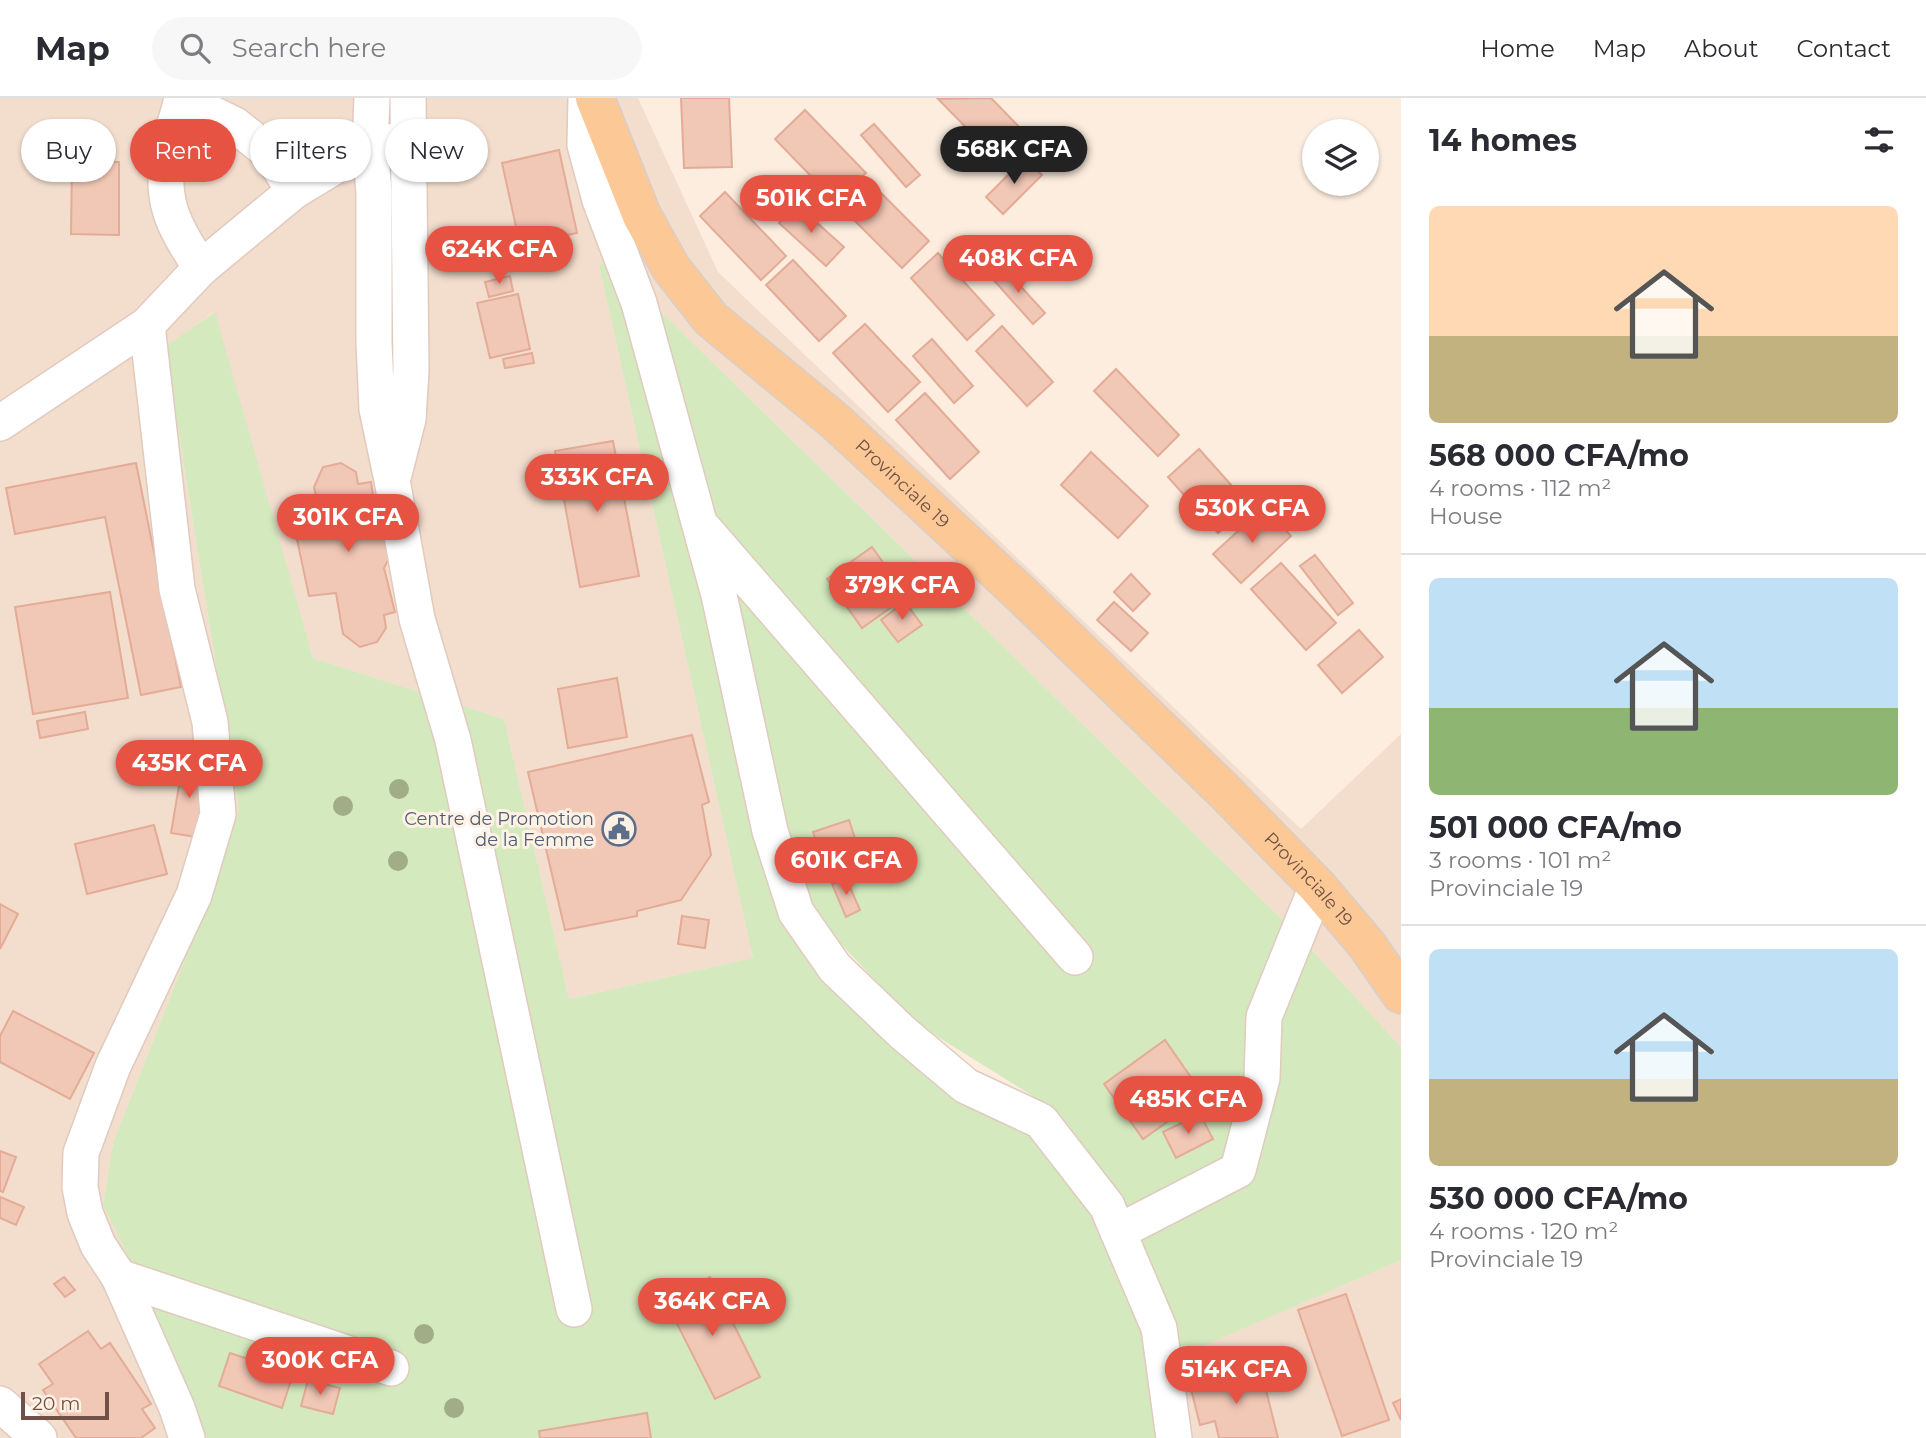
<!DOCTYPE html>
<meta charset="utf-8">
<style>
:root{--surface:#fff;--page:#f7f7f7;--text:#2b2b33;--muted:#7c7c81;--line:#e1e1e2;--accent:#e75342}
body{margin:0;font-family:Montserrat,sans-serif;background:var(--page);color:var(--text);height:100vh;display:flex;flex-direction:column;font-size:26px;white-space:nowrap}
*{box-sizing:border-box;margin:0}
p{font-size:23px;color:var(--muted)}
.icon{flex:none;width:38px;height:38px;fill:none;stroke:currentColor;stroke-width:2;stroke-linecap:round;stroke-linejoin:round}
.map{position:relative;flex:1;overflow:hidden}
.sheet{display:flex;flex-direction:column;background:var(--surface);width:525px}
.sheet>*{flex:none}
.hud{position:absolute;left:21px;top:21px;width:665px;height:63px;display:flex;gap:14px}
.fabs{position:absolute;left:1302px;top:21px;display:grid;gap:14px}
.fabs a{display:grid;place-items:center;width:77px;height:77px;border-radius:50%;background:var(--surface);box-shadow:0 2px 5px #0004;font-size:35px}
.scale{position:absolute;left:21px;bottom:18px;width:88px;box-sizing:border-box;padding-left:7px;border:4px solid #715147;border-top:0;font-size:19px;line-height:24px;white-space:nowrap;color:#715147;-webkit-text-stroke:5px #fff1e4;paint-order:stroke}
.price{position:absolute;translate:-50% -60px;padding:0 16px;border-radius:24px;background:var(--accent);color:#fff;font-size:23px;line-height:46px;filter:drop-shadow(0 2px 4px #0008)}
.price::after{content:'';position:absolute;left:50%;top:42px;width:21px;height:16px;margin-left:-10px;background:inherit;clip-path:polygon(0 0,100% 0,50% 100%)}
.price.on{background:#222;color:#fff}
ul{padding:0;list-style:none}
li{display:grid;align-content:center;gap:14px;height:371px;padding:0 28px}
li+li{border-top:2px solid var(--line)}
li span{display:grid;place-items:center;height:217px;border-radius:10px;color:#555}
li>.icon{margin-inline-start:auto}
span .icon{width:126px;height:126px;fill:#fffc;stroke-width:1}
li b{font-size:30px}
h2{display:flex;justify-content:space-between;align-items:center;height:84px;padding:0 28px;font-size:30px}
.pill{padding:0 24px;border-radius:32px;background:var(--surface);box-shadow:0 2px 5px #0004;font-size:24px;line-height:63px}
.pill.on{background:var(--accent);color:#fff}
header{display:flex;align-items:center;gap:42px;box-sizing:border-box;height:98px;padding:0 35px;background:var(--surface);border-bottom:2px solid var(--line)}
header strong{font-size:33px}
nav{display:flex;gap:38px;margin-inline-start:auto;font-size:24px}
.search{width:490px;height:63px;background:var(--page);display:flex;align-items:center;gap:18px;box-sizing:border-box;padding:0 24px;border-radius:38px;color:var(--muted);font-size:26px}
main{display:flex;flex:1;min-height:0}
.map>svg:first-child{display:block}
</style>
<header>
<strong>Map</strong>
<div class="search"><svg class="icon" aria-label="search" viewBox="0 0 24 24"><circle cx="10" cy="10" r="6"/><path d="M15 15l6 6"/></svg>Search here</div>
<nav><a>Home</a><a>Map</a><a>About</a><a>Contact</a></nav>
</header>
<main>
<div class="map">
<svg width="1401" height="1340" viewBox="0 0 1401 1340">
<rect width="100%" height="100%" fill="#fcedde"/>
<!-- residential -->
<g fill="#f3ddcd">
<polygon points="0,0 638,0 718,174 1301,731 1401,636 1401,949 1299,838 657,210 632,151 599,167 753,860 569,901 504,621 313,560 214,214 165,250 239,713 205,809 113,1045 103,1107 138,1178 194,1340 0,1340"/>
<polygon points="1401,1162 1401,1340 1167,1340 1156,1268"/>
</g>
<!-- green -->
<path fill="#d4e9be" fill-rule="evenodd" d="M 632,151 L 657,210 L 1299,838 L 1401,949 L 1401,1162 L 1157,1268 L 1167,1340 L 194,1340 L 138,1178 L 103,1107 L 113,1045 L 205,810 L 239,713 L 165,249 L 215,214 L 313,560 L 504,621 L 569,901 L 753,860 L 599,167 ZM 827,831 L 914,924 L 1052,1010 L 1122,1102 L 1176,1224 L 1157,1268 L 1089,1111 L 1025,1028 L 811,864 L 795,843 Z"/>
<!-- building -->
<g fill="#f1c7b6" stroke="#e4ab97" stroke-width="2">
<polygon points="681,0 729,0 732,69 684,70"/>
<polygon points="991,0 1027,37 1000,64 938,1"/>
<polygon points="805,12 866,75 836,104 775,41"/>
<polygon points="874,26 920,77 906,89 861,37"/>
<polygon points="559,52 577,135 520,147 502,65"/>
<polygon points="1025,60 1042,77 1003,116 986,99"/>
<polygon points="72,64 119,64 119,137 71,136"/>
<polygon points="870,84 929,143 902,170 843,111"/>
<polygon points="725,94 786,158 761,182 700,118"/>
<polygon points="796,106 844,149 826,168 779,125"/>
<polygon points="938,155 994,217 967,242 911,180"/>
<polygon points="793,162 846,218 819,243 766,187"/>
<polygon points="1003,169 1045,215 1033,226 991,179"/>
<polygon points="510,178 513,193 489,199 485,184"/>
<polygon points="518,196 530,251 490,260 477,205"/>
<polygon points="865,226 920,284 888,314 833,255"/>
<polygon points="1002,228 1053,284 1027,308 976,253"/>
<polygon points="932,241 973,288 954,305 913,258"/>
<polygon points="532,255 534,265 505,270 503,261"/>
<polygon points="1116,271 1179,337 1158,358 1094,293"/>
<polygon points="925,295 979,354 950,381 896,322"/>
<polygon points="613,343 639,478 580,489 555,353"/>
<polygon points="1199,351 1249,407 1218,435 1168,379"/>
<polygon points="1091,354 1148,408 1118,440 1061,387"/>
<polygon points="136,365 181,589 141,597 105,419 15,436 6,390"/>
<polygon points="341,365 356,374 358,386 371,384 378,432 388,439 391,456 384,470 395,514 384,517 386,530 377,544 360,549 343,536 336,495 309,498 295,432 322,427 314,389 323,369"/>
<polygon points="1264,409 1291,438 1241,485 1213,456"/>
<polygon points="872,449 907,498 862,530 827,481"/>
<polygon points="1315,457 1353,505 1338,517 1300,468"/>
<polygon points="1281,465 1336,525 1306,552 1251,491"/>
<polygon points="1131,476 1150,496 1133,513 1114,494"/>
<polygon points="110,494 128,600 33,616 15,509"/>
<polygon points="905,504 922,527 898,544 881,522"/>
<polygon points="1114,504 1148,535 1131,553 1097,522"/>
<polygon points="1359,532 1383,559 1342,595 1318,567"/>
<polygon points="617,580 627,639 568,650 558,591"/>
<polygon points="85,614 88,631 40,640 37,623"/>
<polygon points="692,637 709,704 702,707 711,757 681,802 637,813 637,818 565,832 528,674"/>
<polygon points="183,664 207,668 196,739 171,735"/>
<polygon points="849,722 861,759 825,771 813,734"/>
<polygon points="154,727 167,776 87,796 75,746"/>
<polygon points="846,780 860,812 846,819 832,786"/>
<polygon points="0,806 18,816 0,851"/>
<polygon points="682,818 709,822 705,850 678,846"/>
<polygon points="13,913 94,955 70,1001 0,964 0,938"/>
<polygon points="1165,942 1204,998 1143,1041 1104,986"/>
<polygon points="1200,1016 1213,1041 1176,1060 1163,1034"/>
<polygon points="0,1053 16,1059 3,1094 0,1093"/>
<polygon points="0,1099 24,1109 16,1127 0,1120"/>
<polygon points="64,1179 75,1192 65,1199 54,1186"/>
<polygon points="710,1179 760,1279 715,1301 665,1202"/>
<polygon points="1346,1196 1389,1322 1342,1338 1298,1212"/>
<polygon points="88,1233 101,1251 110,1245 151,1306 142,1311 155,1330 141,1340 76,1340 43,1292 53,1286 39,1266"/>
<polygon points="230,1255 293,1276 282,1310 219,1288"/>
<polygon points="1261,1272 1278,1340 1219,1340 1215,1323 1200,1327 1190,1287"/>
<polygon points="308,1282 340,1290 333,1316 301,1308"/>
<polygon points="1401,1301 1401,1322 1393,1305"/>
<polygon points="647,1315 651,1340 540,1340 539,1333"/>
</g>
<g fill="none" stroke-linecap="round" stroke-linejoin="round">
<defs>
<g id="street">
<path d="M 182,0 C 179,16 172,32 169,48 C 159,103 172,125 201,170"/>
<polyline points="372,0 370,47 374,95 374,245 377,311 392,382 417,521 453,642 574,1211"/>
<polyline points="586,0 585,47 600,102 639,205 719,497 770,733 796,814 835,870 903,935 966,988 1041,1023 1107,1108 1159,1230 1174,1340"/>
<polyline points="182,1 235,27 270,55 294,93"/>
<polyline points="147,227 177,491 210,624 218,716 194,797 113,968 81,1055 80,1089 85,1115 98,1147 119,1179 177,1310 187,1340"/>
<polyline points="0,325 147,227 201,170 294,93 370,47 408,41"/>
<polyline points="394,376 408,321 411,272 408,0"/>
<polyline points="705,432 1075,859"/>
<polyline points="1118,1134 1238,1072 1262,980 1264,919 1317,788"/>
<polyline points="119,1179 391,1270"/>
<polyline points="0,1306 39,1340"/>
</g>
<g id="primary">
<path id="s1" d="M 595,0 L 642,118 L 671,170 L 711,221 L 836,324 L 1021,496 L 1223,692 L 1317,788 L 1367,847 L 1401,896"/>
</g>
</defs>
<!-- street casing -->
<use href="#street" stroke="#e1cabe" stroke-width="38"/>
<!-- primary casing -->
<use href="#primary" stroke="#d7cecb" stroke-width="41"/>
<!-- street -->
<use href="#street" stroke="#fff" stroke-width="35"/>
<!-- primary -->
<use href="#primary" stroke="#fcc996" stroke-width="38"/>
</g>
<!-- trees -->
<g fill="#a1ad87">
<circle cx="399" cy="691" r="10"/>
<circle cx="343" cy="708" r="10"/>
<circle cx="398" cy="763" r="10"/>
<circle cx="424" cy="1236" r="10"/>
<circle cx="454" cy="1310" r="10"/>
</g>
<!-- icons -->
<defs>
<symbol id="civic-ring" viewBox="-11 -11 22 22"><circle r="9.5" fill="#fff1e4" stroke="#5c6f8a" stroke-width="1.5"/><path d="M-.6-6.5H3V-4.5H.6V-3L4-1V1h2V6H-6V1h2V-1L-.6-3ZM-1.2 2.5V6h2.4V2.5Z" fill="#5c6f8a"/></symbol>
</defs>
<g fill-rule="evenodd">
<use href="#civic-ring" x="600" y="712" width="38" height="38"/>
</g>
<g text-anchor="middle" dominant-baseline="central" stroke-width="6" stroke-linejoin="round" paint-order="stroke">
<!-- street labels -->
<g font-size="18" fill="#715147" stroke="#fff1e4">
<text stroke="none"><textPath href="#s1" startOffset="504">Provinciale 19</textPath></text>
<text stroke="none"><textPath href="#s1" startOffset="1071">Provinciale 19</textPath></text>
</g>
<!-- service labels -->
<g font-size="18" fill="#4e5e75" stroke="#fff1e4" text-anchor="end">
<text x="594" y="721">Centre de Promotion<tspan x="594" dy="21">de la Femme</tspan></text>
</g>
</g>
</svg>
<div class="fabs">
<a><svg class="icon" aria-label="layers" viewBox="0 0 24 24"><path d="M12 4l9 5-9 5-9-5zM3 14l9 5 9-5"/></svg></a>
</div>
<div class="scale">20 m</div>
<b class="price on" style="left:1014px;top:88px">568K CFA</b>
<b class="price" style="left:811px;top:137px">501K CFA</b>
<b class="price" style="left:499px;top:188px">624K CFA</b>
<b class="price" style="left:1018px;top:197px">408K CFA</b>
<b class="price" style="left:597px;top:416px">333K CFA</b>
<b class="price" style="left:1252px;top:447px">530K CFA</b>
<b class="price" style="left:348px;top:456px">301K CFA</b>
<b class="price" style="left:902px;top:524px">379K CFA</b>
<b class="price" style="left:189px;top:702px">435K CFA</b>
<b class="price" style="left:846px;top:799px">601K CFA</b>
<b class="price" style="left:1188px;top:1038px">485K CFA</b>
<b class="price" style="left:712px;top:1240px">364K CFA</b>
<b class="price" style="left:320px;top:1299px">300K CFA</b>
<b class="price" style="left:1236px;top:1308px">514K CFA</b>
<div class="hud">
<a class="pill">Buy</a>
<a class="pill on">Rent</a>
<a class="pill">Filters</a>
<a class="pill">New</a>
</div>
</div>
<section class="sheet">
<h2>14 homes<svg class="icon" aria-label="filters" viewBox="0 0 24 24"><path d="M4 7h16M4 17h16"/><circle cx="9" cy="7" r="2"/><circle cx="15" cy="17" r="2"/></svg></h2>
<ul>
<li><span style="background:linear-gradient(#ffd9b3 60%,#c2b280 0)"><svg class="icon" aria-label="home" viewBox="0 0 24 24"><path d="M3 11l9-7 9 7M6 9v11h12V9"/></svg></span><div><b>568 000 CFA/mo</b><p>4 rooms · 112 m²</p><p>House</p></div></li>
<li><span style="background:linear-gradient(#bfe0f5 60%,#8fb573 0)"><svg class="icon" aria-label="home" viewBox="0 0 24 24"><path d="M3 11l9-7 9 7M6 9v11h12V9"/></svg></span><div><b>501 000 CFA/mo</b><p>3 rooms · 101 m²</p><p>Provinciale 19</p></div></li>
<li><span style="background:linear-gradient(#bfe0f5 60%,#c2b280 0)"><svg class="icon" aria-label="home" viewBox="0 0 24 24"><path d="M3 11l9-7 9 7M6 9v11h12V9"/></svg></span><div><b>530 000 CFA/mo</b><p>4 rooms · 120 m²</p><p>Provinciale 19</p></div></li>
</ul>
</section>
</main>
